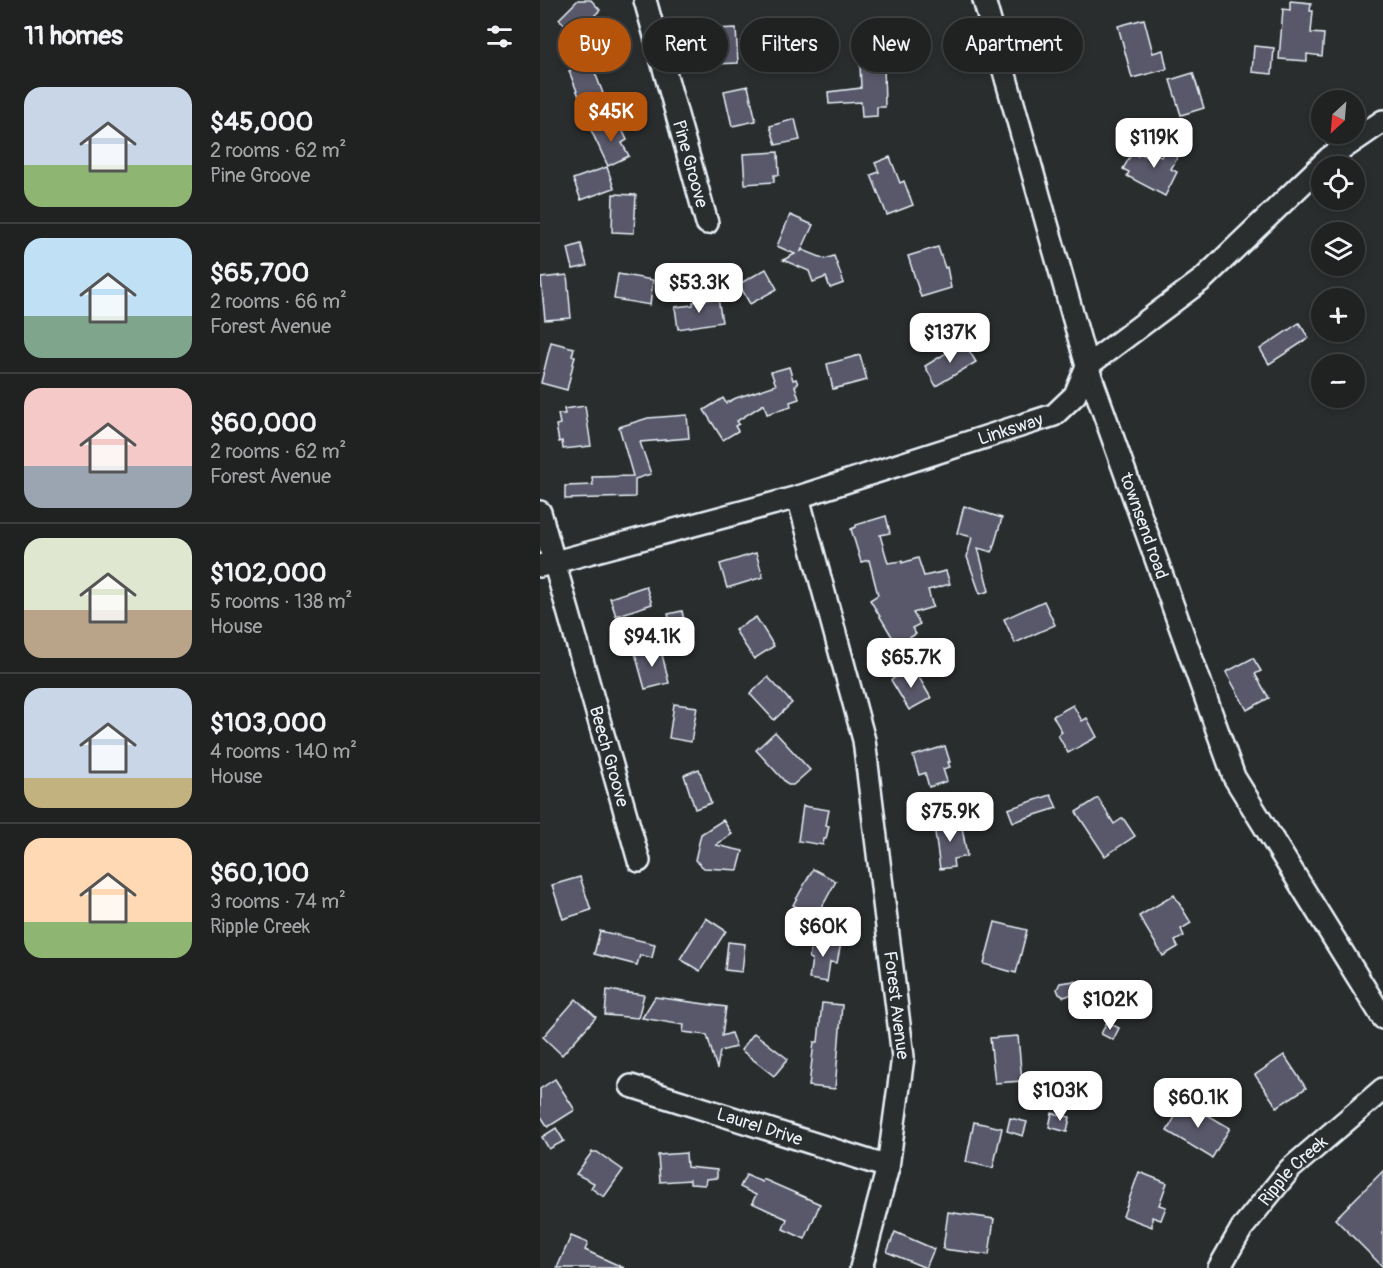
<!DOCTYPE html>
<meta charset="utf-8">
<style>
:root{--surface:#202222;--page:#2d2f2f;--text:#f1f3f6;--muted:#a2a4a5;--line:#3d3f40;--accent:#b45309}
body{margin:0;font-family:Pangolin,sans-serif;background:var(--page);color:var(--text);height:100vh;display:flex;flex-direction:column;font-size:22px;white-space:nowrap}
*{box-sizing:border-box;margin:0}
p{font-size:20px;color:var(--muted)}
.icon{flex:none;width:33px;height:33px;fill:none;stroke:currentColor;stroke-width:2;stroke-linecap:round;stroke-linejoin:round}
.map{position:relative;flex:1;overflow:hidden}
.panel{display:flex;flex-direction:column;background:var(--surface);width:540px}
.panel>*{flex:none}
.hud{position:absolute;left:18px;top:18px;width:570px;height:54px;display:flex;gap:12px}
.needle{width:39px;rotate:206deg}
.tools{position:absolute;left:771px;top:90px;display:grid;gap:12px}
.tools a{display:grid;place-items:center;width:54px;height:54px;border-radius:50%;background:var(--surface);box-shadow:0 3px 9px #0003,0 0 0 2px var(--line);font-size:30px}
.price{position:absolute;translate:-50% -51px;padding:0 14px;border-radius:12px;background:#fff;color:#222;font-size:20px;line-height:39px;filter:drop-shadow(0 2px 3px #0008)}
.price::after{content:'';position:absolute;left:50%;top:36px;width:18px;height:14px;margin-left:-9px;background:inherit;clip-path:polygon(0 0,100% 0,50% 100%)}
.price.on{background:var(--accent);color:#fff}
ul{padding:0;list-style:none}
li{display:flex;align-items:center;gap:18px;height:150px;padding:0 24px}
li+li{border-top:2px solid var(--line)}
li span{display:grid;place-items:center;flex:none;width:168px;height:120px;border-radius:18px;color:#555}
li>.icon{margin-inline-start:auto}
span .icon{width:72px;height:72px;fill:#fffc;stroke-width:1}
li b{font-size:26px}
h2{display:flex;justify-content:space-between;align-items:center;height:72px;padding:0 24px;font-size:26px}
.tag{padding:0 21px;border-radius:27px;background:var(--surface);box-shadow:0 3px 9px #0003,0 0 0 2px var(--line);font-size:21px;line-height:54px}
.tag.on{background:var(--accent);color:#fff}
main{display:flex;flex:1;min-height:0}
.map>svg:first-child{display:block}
</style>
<main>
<section class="panel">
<h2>11 homes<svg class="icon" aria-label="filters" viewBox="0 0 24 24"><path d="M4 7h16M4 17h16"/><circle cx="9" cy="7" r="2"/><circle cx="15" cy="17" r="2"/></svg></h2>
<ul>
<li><span style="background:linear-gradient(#c9d6e8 65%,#8fb573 0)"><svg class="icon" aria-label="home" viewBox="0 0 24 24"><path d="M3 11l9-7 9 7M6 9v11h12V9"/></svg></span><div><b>$45,000</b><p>2 rooms · 62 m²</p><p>Pine Groove</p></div></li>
<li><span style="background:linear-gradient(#bfe0f5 65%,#7fa58c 0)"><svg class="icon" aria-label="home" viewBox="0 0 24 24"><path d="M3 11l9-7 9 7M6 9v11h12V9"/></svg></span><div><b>$65,700</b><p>2 rooms · 66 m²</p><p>Forest Avenue</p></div></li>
<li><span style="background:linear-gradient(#f6c9c9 65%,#9aa5b1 0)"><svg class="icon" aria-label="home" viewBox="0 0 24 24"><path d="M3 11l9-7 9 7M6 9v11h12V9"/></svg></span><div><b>$60,000</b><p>2 rooms · 62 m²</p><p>Forest Avenue</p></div></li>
<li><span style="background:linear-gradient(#dfe7d0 60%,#b9a48a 0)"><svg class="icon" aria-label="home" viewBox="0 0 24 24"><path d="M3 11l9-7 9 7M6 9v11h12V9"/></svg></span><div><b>$102,000</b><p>5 rooms · 138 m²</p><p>House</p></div></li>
<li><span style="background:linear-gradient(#c9d6e8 75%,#c2b280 0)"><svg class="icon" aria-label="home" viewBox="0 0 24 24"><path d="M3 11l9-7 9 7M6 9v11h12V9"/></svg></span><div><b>$103,000</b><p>4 rooms · 140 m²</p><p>House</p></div></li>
<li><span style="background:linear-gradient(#ffd9b3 70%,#8fb573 0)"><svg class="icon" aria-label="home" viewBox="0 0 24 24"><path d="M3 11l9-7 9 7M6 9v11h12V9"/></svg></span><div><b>$60,100</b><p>3 rooms · 74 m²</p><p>Ripple Creek</p></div></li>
</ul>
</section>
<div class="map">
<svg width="843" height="1268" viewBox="0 0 843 1268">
<rect width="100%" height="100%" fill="#2a2d2e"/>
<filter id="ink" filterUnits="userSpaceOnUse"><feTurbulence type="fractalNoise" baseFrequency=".0167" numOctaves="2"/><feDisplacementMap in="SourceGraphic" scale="12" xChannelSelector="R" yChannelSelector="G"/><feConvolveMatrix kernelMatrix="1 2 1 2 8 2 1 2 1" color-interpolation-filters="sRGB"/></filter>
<g filter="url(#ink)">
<!-- building -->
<g fill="#59596b" stroke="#e8f1f8" stroke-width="1.5">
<polygon points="38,0 51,0 60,10 35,35 19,19"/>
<polygon points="750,1 771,3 770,11 773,11 771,33 784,34 782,56 767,54 767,61 739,59 743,9 750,10"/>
<polygon points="604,19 613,53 623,50 627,69 592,78 578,26"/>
<polygon points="196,28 198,63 175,64 174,29"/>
<polygon points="714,46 734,48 732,74 712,72"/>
<polygon points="341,54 341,64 344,64 345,107 337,107 337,116 322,117 321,102 289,104 288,92 321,88 320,64 323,64 323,55"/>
<polygon points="51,62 64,96 42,104 29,71"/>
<polygon points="653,73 664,108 641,115 630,80"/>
<polygon points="208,86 216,121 192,126 184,91"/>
<polygon points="255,119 260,140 236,145 230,126"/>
<polygon points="71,121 75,129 81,127 87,140 82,143 89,156 68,166 51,130"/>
<polygon points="628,144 641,151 631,169 637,172 625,196 587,176 589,172 583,169 592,153 598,156 600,153 609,158 612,152 621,157"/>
<polygon points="238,152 239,175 234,175 234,182 205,184 203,154"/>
<polygon points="350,157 360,183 364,181 373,205 347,215 331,175 339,172 335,163"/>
<polygon points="67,167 74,188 41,200 33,179"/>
<polygon points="73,194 96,195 94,233 72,232"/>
<polygon points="250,215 273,225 261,251 263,250 285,259 294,256 304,283 290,288 286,277 273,282 269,271 243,260 255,254 237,246"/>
<polygon points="41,244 47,266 33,269 28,248"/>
<polygon points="398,247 405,268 407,267 411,288 381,297 368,256"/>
<polygon points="226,269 237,289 210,304 199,284"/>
<polygon points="78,274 113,280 110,305 74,299"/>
<polygon points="27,275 31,318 5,320 1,278"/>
<polygon points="178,298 182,322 138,329 135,307 153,305 153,302"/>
<polygon points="759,323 769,338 729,364 720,349"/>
<polygon points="11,342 34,348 32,356 35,356 27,390 1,383"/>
<polygon points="424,342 436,362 396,386 385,366"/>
<polygon points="320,355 327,380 293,389 287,364"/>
<polygon points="249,367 253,380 256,379 258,384 255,386 259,399 250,402 251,407 227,414 224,404 197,421 199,424 195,426 198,431 183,440 164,410 183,398 186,403 196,398 236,385 231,372"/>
<polygon points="45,406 51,446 23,449 22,441 19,442 16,425 20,424 18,414 25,414 24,409"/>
<polygon points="147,415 149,438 100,442 111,474 95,479 95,497 25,499 25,486 53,485 52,477 93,476 79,427 108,418"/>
<polygon points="424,506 462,518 452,552 438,548 449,591 440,594 427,557 432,537 417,533"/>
<polygon points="346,516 350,533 340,535 348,563 362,561 362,563 378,558 384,576 406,571 410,584 388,590 393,607 373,613 380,624 372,628 376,634 357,645 330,600 338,595 329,560 321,562 311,529 316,527 316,525"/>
<polygon points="216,553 223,577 187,588 180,564"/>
<polygon points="106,586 112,604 76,616 70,598"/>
<polygon points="504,601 515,625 475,643 464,619"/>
<polygon points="142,611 148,638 134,640 128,614"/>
<polygon points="216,617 234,646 214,659 195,630"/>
<polygon points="120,646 129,683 105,689 95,653"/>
<polygon points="713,658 721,671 715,674 729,698 707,710 686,672"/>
<polygon points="373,667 391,698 369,710 351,680"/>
<polygon points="228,677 252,703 234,720 210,694"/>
<polygon points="134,704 157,707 151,742 129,738"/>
<polygon points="533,705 542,721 547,718 557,737 528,753 518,735 522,732 513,716"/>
<polygon points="235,732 270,770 253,785 248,785 216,750"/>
<polygon points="405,746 410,762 408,762 410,767 403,769 407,781 389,787 385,773 379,775 373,756"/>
<polygon points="159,769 171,803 155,809 144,775"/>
<polygon points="511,795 517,808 473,822 468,809"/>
<polygon points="558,798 574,824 583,818 595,836 565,856 536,812"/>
<polygon points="263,806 289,810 286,825 289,826 286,839 284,839 283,845 258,841"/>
<polygon points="183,820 192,834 176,845 203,851 198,870 164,868 155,860 161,834"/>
<polygon points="421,821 427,856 413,859 414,867 400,869 394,825"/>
<polygon points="273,869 296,881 276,918 253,905"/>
<polygon points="40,877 51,910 23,919 12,885"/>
<polygon points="634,895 651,923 641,929 644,936 635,941 638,947 623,956 599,916"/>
<polygon points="166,918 186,931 160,971 140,959"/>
<polygon points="455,922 487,930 476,973 444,964"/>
<polygon points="60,931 115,944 112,958 100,955 97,965 54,954"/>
<polygon points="272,938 301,943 297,963 290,962 287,982 269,979 272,959 269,958"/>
<polygon points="188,942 205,944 202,972 185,970"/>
<polygon points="535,981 530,995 524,997 519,994 517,989 520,983"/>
<polygon points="67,990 104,995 98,1018 65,1015"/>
<polygon points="115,997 186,1007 182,1036 191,1033 196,1047 180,1051 177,1069 167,1035 143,1032 144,1025 102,1018"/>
<polygon points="36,999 56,1017 22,1055 3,1037"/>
<polygon points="282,1003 302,1005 295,1089 269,1086 274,1042 278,1042"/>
<polygon points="567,1022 579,1028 573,1040 561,1034"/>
<polygon points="214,1033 248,1059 234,1076 201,1050"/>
<polygon points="478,1036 482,1081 455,1083 450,1038"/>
<polygon points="744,1055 766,1088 737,1107 715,1075"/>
<polygon points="15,1079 35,1110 8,1127 0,1115 0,1089"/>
<polygon points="525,1083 538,1085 535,1100 522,1097"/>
<polygon points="644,1101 690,1128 672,1158 627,1131"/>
<polygon points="512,1113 530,1117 527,1132 509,1127"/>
<polygon points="470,1118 487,1122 483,1136 467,1131"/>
<polygon points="434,1122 462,1128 453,1168 426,1162"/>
<polygon points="16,1128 24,1141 9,1149 2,1137"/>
<polygon points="52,1152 57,1152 83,1170 64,1197 51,1188 54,1183 36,1174"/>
<polygon points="146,1153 147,1167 177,1170 177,1178 166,1179 165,1185 150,1184 150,1180 120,1182 118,1155"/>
<polygon points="843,1171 843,1267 795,1219"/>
<polygon points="599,1172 627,1183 619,1205 626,1207 621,1220 612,1217 612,1227 583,1216"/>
<polygon points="206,1175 222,1182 223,1179 280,1204 265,1239 243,1229 247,1219 212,1203 216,1195 200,1187"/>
<polygon points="408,1212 454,1219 449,1255 403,1249"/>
<polygon points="355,1232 394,1249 386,1268 347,1252"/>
<polygon points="31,1236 48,1243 45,1250 84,1268 17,1268"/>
</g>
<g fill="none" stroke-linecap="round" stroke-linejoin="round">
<defs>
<g id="minor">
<path id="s1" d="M 105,0 L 167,223"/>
<path id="s2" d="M 444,0 L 547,366 L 694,777 L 843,1018"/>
<path id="s3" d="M 258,497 L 324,740 L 363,1057 L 348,1167 L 321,1268"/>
<path id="s4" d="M 0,512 L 99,861"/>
<path id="s5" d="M 0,566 L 258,497 L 514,415 L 535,395 L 547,366 L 663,279 L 789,158 L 843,121"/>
<path id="s6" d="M 91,1086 L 348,1167"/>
<path id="s7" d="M 679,1268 L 702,1228 L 750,1169 L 843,1089"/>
</g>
</defs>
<!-- minor casing -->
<use href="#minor" stroke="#e8f1f8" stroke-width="26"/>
<!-- minor -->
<use href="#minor" stroke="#2a2d2e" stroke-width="21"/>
</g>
</g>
<g text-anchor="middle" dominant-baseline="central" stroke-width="4.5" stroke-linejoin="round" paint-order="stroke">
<!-- street labels -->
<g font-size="18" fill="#e8f1f8" stroke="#2a2d2e">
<text stroke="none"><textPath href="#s1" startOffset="170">Pine Groove</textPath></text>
<text stroke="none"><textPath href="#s5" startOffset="490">Linksway</textPath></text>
<text stroke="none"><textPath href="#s2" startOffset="550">townsend road</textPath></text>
<text stroke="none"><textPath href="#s4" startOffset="254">Beech Groove</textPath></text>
<text stroke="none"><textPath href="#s3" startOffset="519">Forest Avenue</textPath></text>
<text stroke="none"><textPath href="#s6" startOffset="135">Laurel Drive</textPath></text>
<text stroke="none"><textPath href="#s7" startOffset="123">Ripple Creek</textPath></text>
</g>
</g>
</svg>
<div class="tools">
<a><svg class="needle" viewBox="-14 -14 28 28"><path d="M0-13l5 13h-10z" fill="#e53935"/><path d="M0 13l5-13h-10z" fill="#a2a4a5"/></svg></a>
<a><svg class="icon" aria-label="locate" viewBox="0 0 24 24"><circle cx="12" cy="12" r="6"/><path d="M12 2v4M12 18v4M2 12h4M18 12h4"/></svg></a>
<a><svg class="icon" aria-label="layers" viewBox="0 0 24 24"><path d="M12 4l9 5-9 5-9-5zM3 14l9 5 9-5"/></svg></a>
<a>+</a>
<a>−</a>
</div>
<b class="price on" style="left:71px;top:143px">$45K</b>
<b class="price" style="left:614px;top:169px">$119K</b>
<b class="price" style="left:159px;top:314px">$53.3K</b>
<b class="price" style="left:410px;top:364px">$137K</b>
<b class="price" style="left:112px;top:668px">$94.1K</b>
<b class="price" style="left:371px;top:689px">$65.7K</b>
<b class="price" style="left:410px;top:843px">$75.9K</b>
<b class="price" style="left:283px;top:958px">$60K</b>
<b class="price" style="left:570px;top:1031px">$102K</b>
<b class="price" style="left:520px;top:1122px">$103K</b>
<b class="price" style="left:658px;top:1129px">$60.1K</b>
<div class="hud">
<a class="tag on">Buy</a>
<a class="tag">Rent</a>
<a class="tag">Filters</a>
<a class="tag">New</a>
<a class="tag">Apartment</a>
</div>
</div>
</main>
